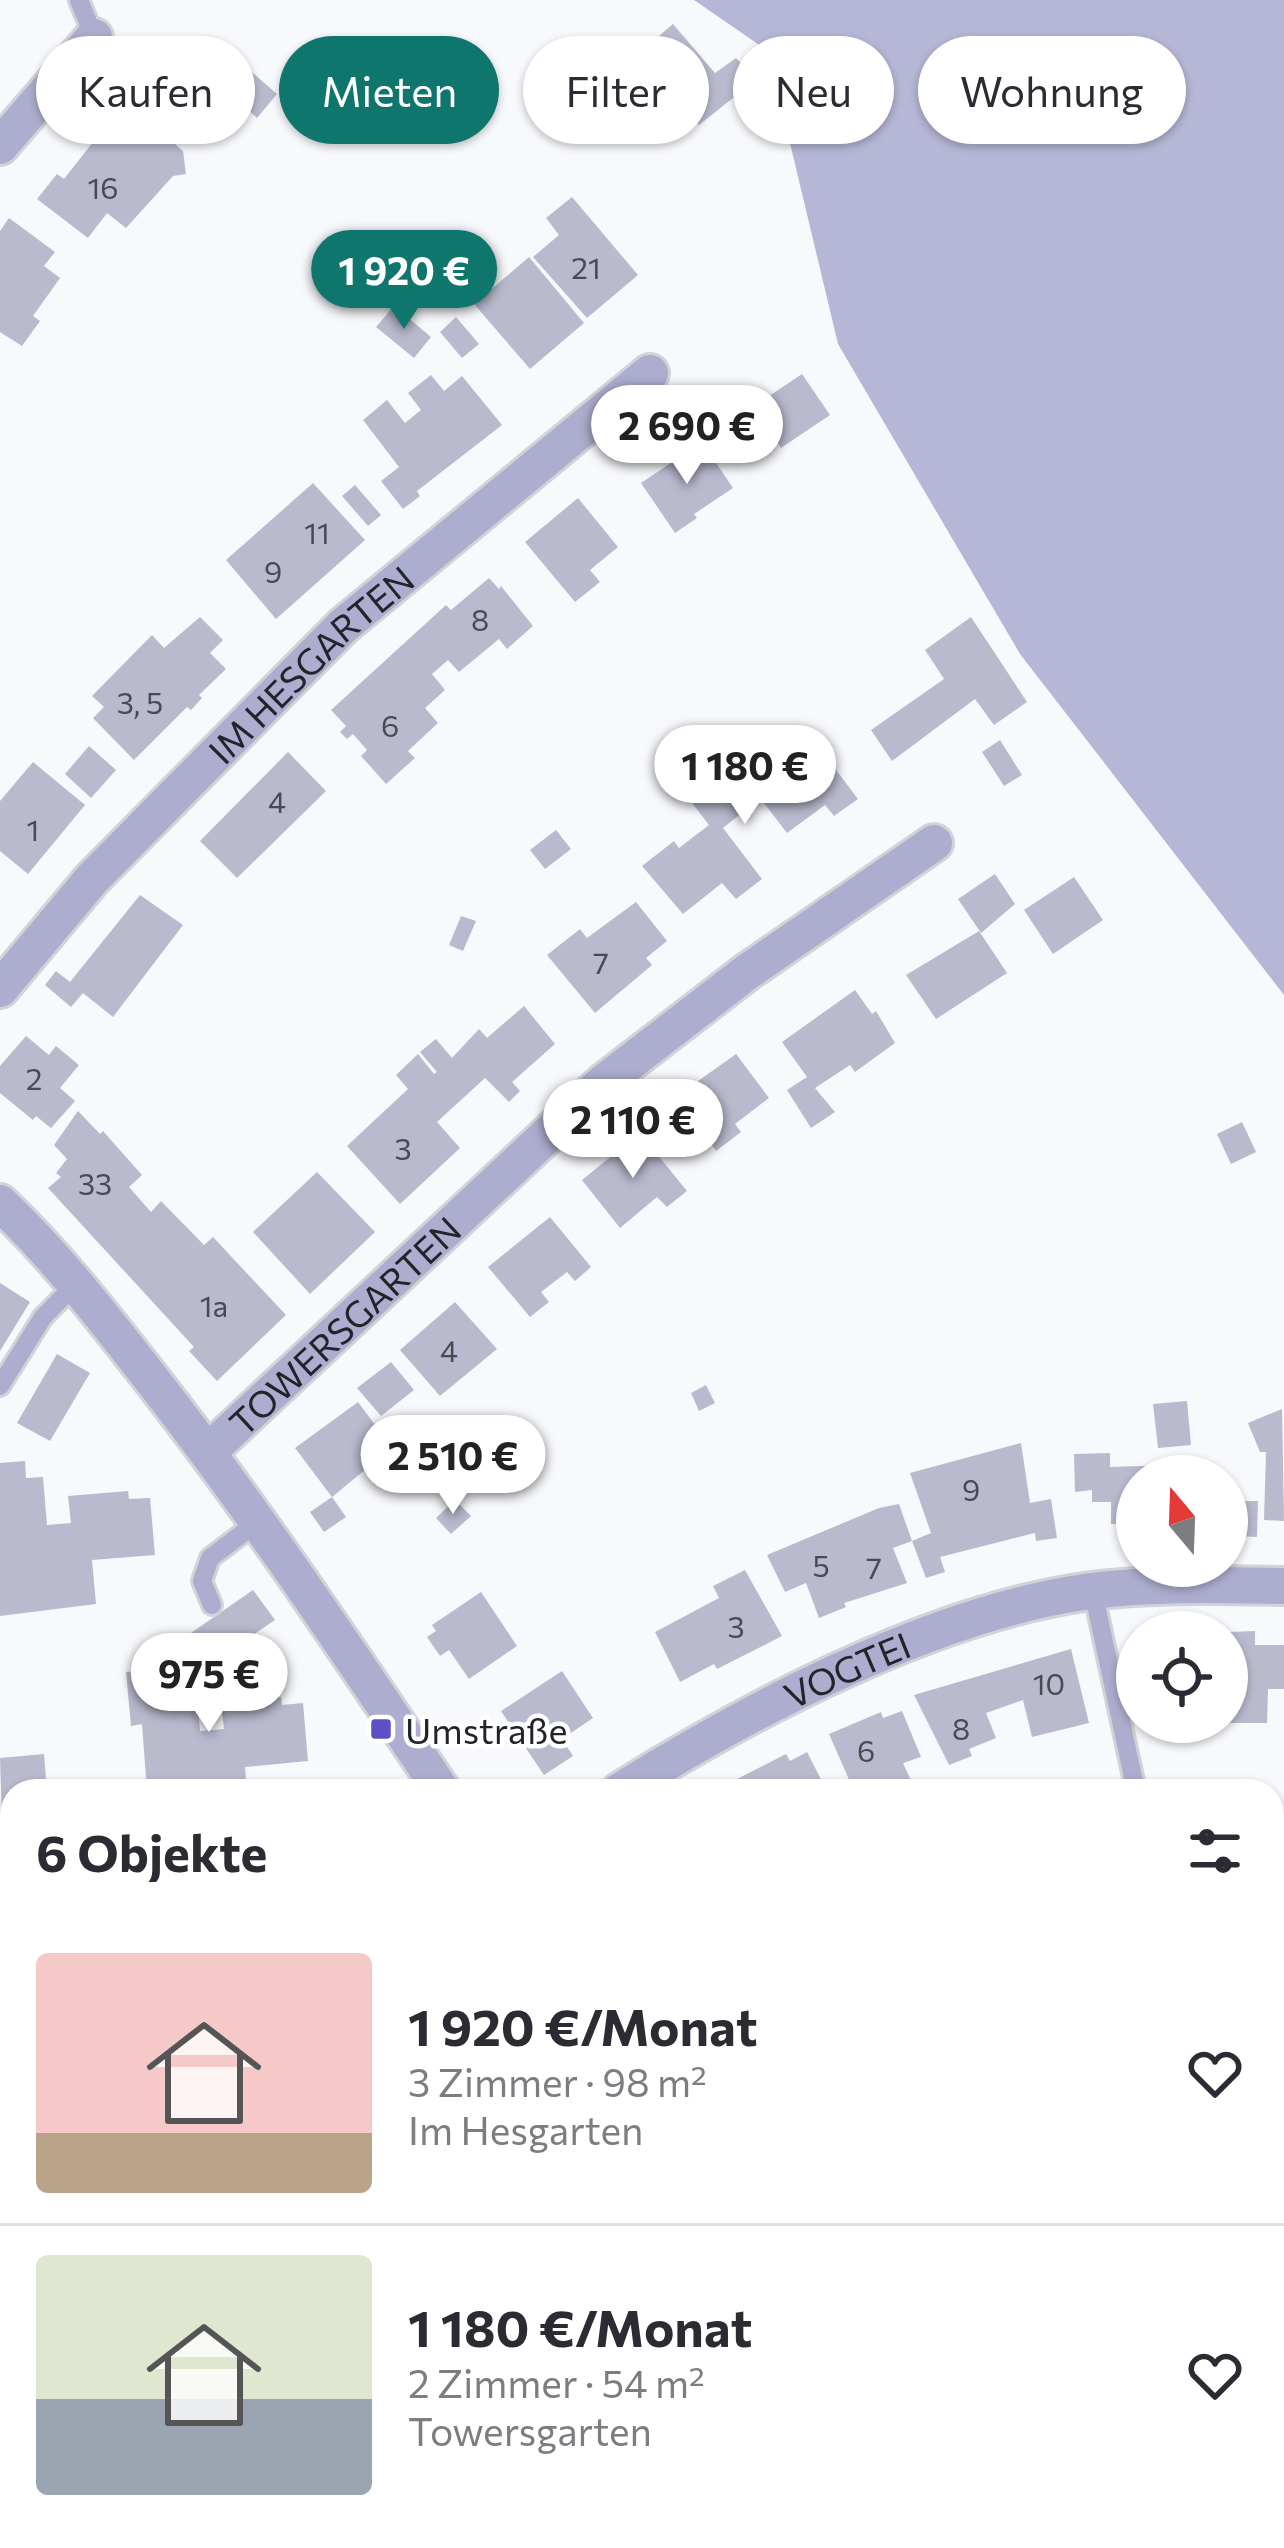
<!DOCTYPE html>
<html lang="de">
<meta charset="utf-8">
<style>
:root{--surface:#fff;--page:#f2f2f3;--text:#2b2b33;--muted:#7c7c81;--line:#e1e1e2;--accent:#0f766e}
body{margin:0;font-family:Commissioner,sans-serif;background:var(--page);color:var(--text);height:100vh;display:flex;flex-direction:column;font-size:45px;white-space:nowrap}
*{box-sizing:border-box;margin:0}
p{font-size:39px;color:var(--muted)}
.icon{flex:none;width:66px;height:66px;fill:none;stroke:currentColor;stroke-width:2;stroke-linecap:round;stroke-linejoin:round}
.map{position:relative;flex:1;overflow:hidden}
.details{position:absolute;left:0px;top:1779px;width:1284px;height:771px;display:flex;flex-direction:column;background:var(--surface);border-radius:36px 36px 0 0;box-shadow:0 3px 9px #0004}
.details>*{flex:none}
.banner{position:absolute;left:36px;top:36px;width:1212px;height:108px;display:flex;gap:24px}
.needle{width:78px;rotate:341deg}
.controls{position:absolute;left:1116px;top:1455px;display:grid;gap:24px}
.controls a{display:grid;place-items:center;width:132px;height:132px;border-radius:50%;background:var(--surface);box-shadow:0 3px 9px #0004;font-size:60px}
.price{position:absolute;translate:-50% -102px;padding:0 27px;border-radius:42px;background:#fff;color:#222;font-size:39px;line-height:78px;filter:drop-shadow(0 3px 6px #0008)}
.price::after{content:'';position:absolute;left:50%;top:72px;width:36px;height:27px;margin-left:-18px;background:inherit;clip-path:polygon(0 0,100% 0,50% 100%)}
.price.on{background:var(--accent);color:#fff}
ul{padding:0;list-style:none}
li{display:flex;align-items:center;gap:36px;height:300px;padding:0 36px}
li+li{border-top:3px solid var(--line)}
li span{display:grid;place-items:center;flex:none;width:336px;height:240px;border-radius:12px;color:#555}
li>.icon{margin-inline-start:auto}
span .icon{width:144px;height:144px;fill:#fffc;stroke-width:1}
li b{font-size:51px}
h2{display:flex;justify-content:space-between;align-items:center;height:144px;padding:0 36px;font-size:51px}
.tag{padding:0 42px;border-radius:54px;background:var(--surface);box-shadow:0 3px 9px #0004;font-size:42px;line-height:108px}
.tag.on{background:var(--accent);color:#fff}
.map>svg:first-child{display:block}
</style>
<div class="map">
<svg width="1284" height="2548" viewBox="0 0 1284 2548">
<rect width="100%" height="100%" fill="#f8f9fd"/>
<!-- built -->
<polygon fill="#ededf9" points="12,2276 12,2538 190,2538 170,2548 0,2548 0,2280"/>
<!-- green -->
<polygon fill="#e1e2fb" points="197,2538 1004,2538 1008,2548 177,2548"/>
<!-- forest -->
<polygon fill="#b6b7d6" points="694,0 1284,0 1284,995 1020,654 838,344 768,51"/>
<!-- building -->
<g fill="#b9bace">
<polygon points="673,24 715,73 736,58 749,71 758,95 741,105 733,98 699,125 688,114 669,130 618,71"/>
<polygon points="215,40 277,94 257,118 239,102 222,123 177,86"/>
<polygon points="148,87 183,116 171,131 164,126 154,139 159,143 165,135 183,151 186,174 173,176 126,228 107,213 88,238 37,199 57,174 64,179 126,100 136,103"/>
<polygon points="572,197 638,275 587,318 533,257 559,235 546,218"/>
<polygon points="9,218 55,252 44,266 60,278 33,316 40,321 22,346 0,332 0,231"/>
<polygon points="529,257 584,323 530,369 474,304"/>
<polygon points="394,306 431,337 414,358 376,327"/>
<polygon points="456,317 479,344 462,358 440,332"/>
<polygon points="802,374 830,415 781,448 754,406"/>
<polygon points="431,375 444,391 462,376 502,425 417,491 420,496 403,509 381,481 399,467 363,420 387,400 405,423 421,410 408,393"/>
<polygon points="702,442 733,488 694,514 697,518 675,533 641,483"/>
<polygon points="313,483 365,540 276,619 226,560"/>
<polygon points="355,485 381,515 368,526 342,496"/>
<polygon points="578,498 618,547 590,570 600,582 575,602 525,542"/>
<polygon points="489,578 499,589 501,586 533,626 507,649 499,639 459,672 448,660 432,674 445,690 425,708 438,723 408,751 415,758 386,784 361,756 367,750 353,734 347,739 340,732 346,726 331,710 446,605 451,610"/>
<polygon points="200,617 223,640 210,653 226,669 199,695 202,698 191,710 187,707 134,760 93,718 104,707 92,696 152,635 164,648"/>
<polygon points="971,617 1027,702 994,725 975,699 892,761 871,730 944,679 925,650"/>
<polygon points="1000,740 1022,775 1004,786 982,752"/>
<polygon points="815,742 858,799 834,816 825,805 787,833 760,798 723,828 762,879 736,899 722,883 683,914 642,866 674,841 679,848 709,825 692,803 731,772 748,794"/>
<polygon points="89,746 116,770 91,798 65,774"/>
<polygon points="288,752 326,791 237,878 200,841"/>
<polygon points="689,760 702,777 679,793 667,776"/>
<polygon points="33,762 85,805 28,874 0,851 0,801"/>
<polygon points="556,830 571,849 545,869 530,850"/>
<polygon points="995,874 1015,904 981,933 958,899"/>
<polygon points="1074,877 1103,920 1053,954 1024,910"/>
<polygon points="140,895 183,925 113,1017 83,993 71,1007 45,985 56,971 70,982"/>
<polygon points="636,902 667,941 646,958 652,965 595,1013 547,955 580,929 587,938"/>
<polygon points="461,916 476,921 463,951 449,945"/>
<polygon points="979,931 1007,973 936,1019 906,975"/>
<polygon points="855,990 872,1014 876,1011 895,1043 855,1072 850,1065 815,1088 835,1112 811,1128 787,1090 807,1077 782,1042"/>
<polygon points="524,1006 555,1044 512,1082 520,1091 509,1102 485,1078 437,1122 460,1148 400,1204 347,1146 408,1089 396,1075 418,1054 434,1074 437,1072 420,1052 436,1039 452,1058 479,1029 487,1038"/>
<polygon points="26,1036 49,1055 56,1046 79,1065 60,1088 75,1101 51,1128 36,1116 33,1120 0,1093 0,1066"/>
<polygon points="736,1054 769,1098 735,1124 741,1132 716,1151 677,1096"/>
<polygon points="78,1111 100,1134 103,1131 142,1175 129,1187 151,1212 161,1201 204,1245 213,1237 286,1315 217,1381 189,1351 194,1347 48,1188 61,1177 56,1173 67,1159 54,1145"/>
<polygon points="1242,1122 1256,1152 1231,1164 1217,1134"/>
<polygon points="640,1133 687,1191 667,1207 657,1197 620,1228 582,1180"/>
<polygon points="317,1172 375,1232 310,1294 253,1232"/>
<polygon points="550,1217 591,1267 575,1281 567,1272 541,1292 549,1302 530,1317 488,1267"/>
<polygon points="0,1283 30,1302 0,1351"/>
<polygon points="455,1302 497,1349 440,1396 400,1350"/>
<polygon points="57,1354 90,1373 50,1441 17,1423"/>
<polygon points="391,1362 414,1390 381,1416 357,1388"/>
<polygon points="706,1385 715,1403 699,1411 691,1393"/>
<polygon points="1187,1401 1191,1445 1158,1448 1153,1404"/>
<polygon points="358,1402 403,1462 381,1477 372,1464 332,1497 295,1448"/>
<polygon points="1282,1409 1284,1521 1264,1520 1266,1452 1260,1452 1248,1423"/>
<polygon points="462,1426 481,1449 457,1467 439,1444"/>
<polygon points="1021,1443 1030,1503 1051,1499 1057,1538 1036,1541 1035,1533 940,1557 945,1572 926,1578 912,1541 931,1533 910,1473"/>
<polygon points="1110,1453 1110,1467 1200,1464 1200,1469 1212,1469 1214,1476 1137,1476 1137,1523 1111,1524 1111,1502 1092,1502 1092,1490 1075,1492 1074,1454"/>
<polygon points="25,1461 26,1478 43,1477 47,1525 71,1523 68,1496 128,1491 129,1499 150,1498 155,1555 92,1560 96,1604 0,1616 0,1463"/>
<polygon points="332,1497 346,1517 324,1532 310,1512"/>
<polygon points="455,1500 471,1516 451,1534 436,1518"/>
<polygon points="1237,1501 1258,1501 1257,1537 1238,1536"/>
<polygon points="899,1504 912,1541 893,1548 907,1583 844,1603 846,1607 819,1618 806,1583 785,1592 767,1555 879,1508"/>
<polygon points="745,1570 782,1636 717,1669 714,1664 680,1682 655,1632 719,1598 713,1586"/>
<polygon points="253,1590 275,1620 209,1665 188,1635"/>
<polygon points="481,1592 517,1646 469,1679 449,1650 440,1656 427,1637 436,1631 432,1625"/>
<polygon points="1255,1631 1255,1645 1284,1645 1284,1689 1268,1689 1267,1723 1227,1723 1227,1632"/>
<polygon points="1071,1649 1089,1723 1032,1737 1023,1700 986,1713 996,1738 969,1749 972,1756 949,1765 914,1695"/>
<polygon points="178,1667 179,1684 196,1683 200,1731 224,1729 221,1702 281,1697 282,1705 303,1703 308,1761 245,1767 247,1791 147,1791 142,1724 131,1726 126,1672"/>
<polygon points="562,1671 593,1718 562,1739 573,1756 544,1775 501,1711"/>
<polygon points="902,1711 921,1757 903,1763 914,1787 906,1791 854,1791 829,1734 881,1712 883,1718"/>
<polygon points="807,1752 825,1787 818,1791 741,1791 735,1780 786,1754 790,1761"/>
<polygon points="44,1754 47,1791 12,1791 12,1821 2,1822 0,1758"/>
<polygon points="1284,1949 1284,2031 1278,2033 1272,2013 1272,1952"/>
<polygon points="12,1996 12,2031 0,2033 0,1998"/>
<polygon points="1284,2086 1284,2157 1272,2163 1272,2091"/>
<polygon points="11,2163 12,2185 0,2187 0,2165"/>
<polygon points="1284,2382 1284,2425 1272,2430 1272,2387"/>
<polygon points="4,2397 12,2420 12,2516 0,2520 0,2398"/>
<polygon points="1188,2538 1245,2538 1248,2548 1191,2548"/>
</g>
<g fill="none" stroke-linecap="round" stroke-linejoin="round">
<defs>
<g id="service">
<polyline points="79,0 94,37"/>
<polyline points="0,1386 43,1317 77,1283"/>
<polyline points="1093,1591 1136,1791"/>
<polyline points="212,1605 202,1581 210,1558 259,1521"/>
</g>
<g id="minor">
<polyline points="0,146 94,37"/>
<path id="s1" d="M 0,989 L 92,879 L 343,626 L 650,373"/>
<path d="M 0,1203 C 58,1258 107,1322 156,1385 C 258,1516 349,1653 442,1791"/>
<path id="s2" d="M 208,1452 L 603,1083 L 747,972 L 934,843"/>
<path id="s3" d="M 620,1791 C 753,1708 935,1612 1091,1591 C 1155,1583 1220,1585 1284,1586"/>
<polyline points="0,1940 12,1938"/>
<polyline points="1105,2538 1111,2548"/>
</g>
</defs>
<!-- service casing -->
<use href="#service" stroke="#d2d3d7" stroke-width="24"/>
<!-- minor casing -->
<use href="#minor" stroke="#d2d3d7" stroke-width="42"/>
<!-- service -->
<use href="#service" stroke="#adaecf" stroke-width="18"/>
<!-- minor -->
<use href="#minor" stroke="#adaecf" stroke-width="36"/>
</g>
<!-- markers -->
<rect fill="#5e4fc7" stroke="#fff" stroke-width="4.5" x="369" y="1717" width="24" height="24" rx="6"/>
<g text-anchor="middle" dominant-baseline="central" stroke-width="9" stroke-linejoin="round" paint-order="stroke">
<!-- number labels -->
<g font-size="30" fill="#484a54">
<text x="103" y="186">16</text>
<text x="586" y="266">21</text>
<text x="317" y="531">11</text>
<text x="273" y="570">9</text>
<text x="480" y="618">8</text>
<text x="140" y="701">3, 5</text>
<text x="390" y="724">6</text>
<text x="277" y="800">4</text>
<text x="33" y="828">1</text>
<text x="601" y="961">7</text>
<text x="34" y="1077">2</text>
<text x="403" y="1147">3</text>
<text x="95" y="1182">33</text>
<text x="214" y="1304">1a</text>
<text x="449" y="1349">4</text>
<text x="971" y="1488">9</text>
<text x="821" y="1564">5</text>
<text x="874" y="1566">7</text>
<text x="736" y="1625">3</text>
<text x="1049" y="1682">10</text>
<text x="961" y="1727">8</text>
<text x="866" y="1749">6</text>
</g>
<!-- street labels -->
<g font-size="36" fill="#23242b" stroke="#fff">
<text stroke="none"><textPath href="#s1" startOffset="450">IM HESGARTEN</textPath></text>
<text stroke="none"><textPath href="#s2" startOffset="186">TOWERSGARTEN</textPath></text>
<text stroke="none"><textPath href="#s3" startOffset="258">VOGTEI</textPath></text>
</g>
<!-- poi labels -->
<g font-size="36" fill="#23242b" stroke="#fff" text-anchor="start">
<text x="405" y="1729">Umstraße</text>
</g>
</g>
</svg>
<div class="controls">
<a><svg class="needle" viewBox="-14 -14 28 28"><path d="M0-13l5 13h-10z" fill="#e53935"/><path d="M0 13l5-13h-10z" fill="#7c7c81"/></svg></a>
<a><svg class="icon" aria-label="locate" viewBox="0 0 24 24"><circle cx="12" cy="12" r="6"/><path d="M12 2v4M12 18v4M2 12h4M18 12h4"/></svg></a>
</div>
<b class="price on" style="left:404px;top:332px">1 920 €</b>
<b class="price" style="left:687px;top:487px">2 690 €</b>
<b class="price" style="left:745px;top:827px">1 180 €</b>
<b class="price" style="left:633px;top:1181px">2 110 €</b>
<b class="price" style="left:453px;top:1517px">2 510 €</b>
<b class="price" style="left:209px;top:1735px">975 €</b>
<div class="banner">
<a class="tag">Kaufen</a>
<a class="tag on">Mieten</a>
<a class="tag">Filter</a>
<a class="tag">Neu</a>
<a class="tag">Wohnung</a>
</div>
<section class="details">
<h2>6 Objekte<svg class="icon" aria-label="filters" viewBox="0 0 24 24"><path d="M4 7h16M4 17h16"/><circle cx="9" cy="7" r="2"/><circle cx="15" cy="17" r="2"/></svg></h2>
<ul>
<li><span style="background:linear-gradient(#f6c9c9 75%,#b9a48a 0)"><svg class="icon" aria-label="home" viewBox="0 0 24 24"><path d="M3 11l9-7 9 7M6 9v11h12V9"/></svg></span><div><b>1 920 €/Monat</b><p>3 Zimmer · 98 m²</p><p>Im Hesgarten</p></div><svg class="icon" aria-label="heart" viewBox="0 0 24 24"><path d="M12 20l-8-8c-3-5 5-10 8-4 3-6 11-1 8 4z"/></svg></li>
<li><span style="background:linear-gradient(#dfe7d0 60%,#9aa5b1 0)"><svg class="icon" aria-label="home" viewBox="0 0 24 24"><path d="M3 11l9-7 9 7M6 9v11h12V9"/></svg></span><div><b>1 180 €/Monat</b><p>2 Zimmer · 54 m²</p><p>Towersgarten</p></div><svg class="icon" aria-label="heart" viewBox="0 0 24 24"><path d="M12 20l-8-8c-3-5 5-10 8-4 3-6 11-1 8 4z"/></svg></li>
</ul>
</section>
</div>
